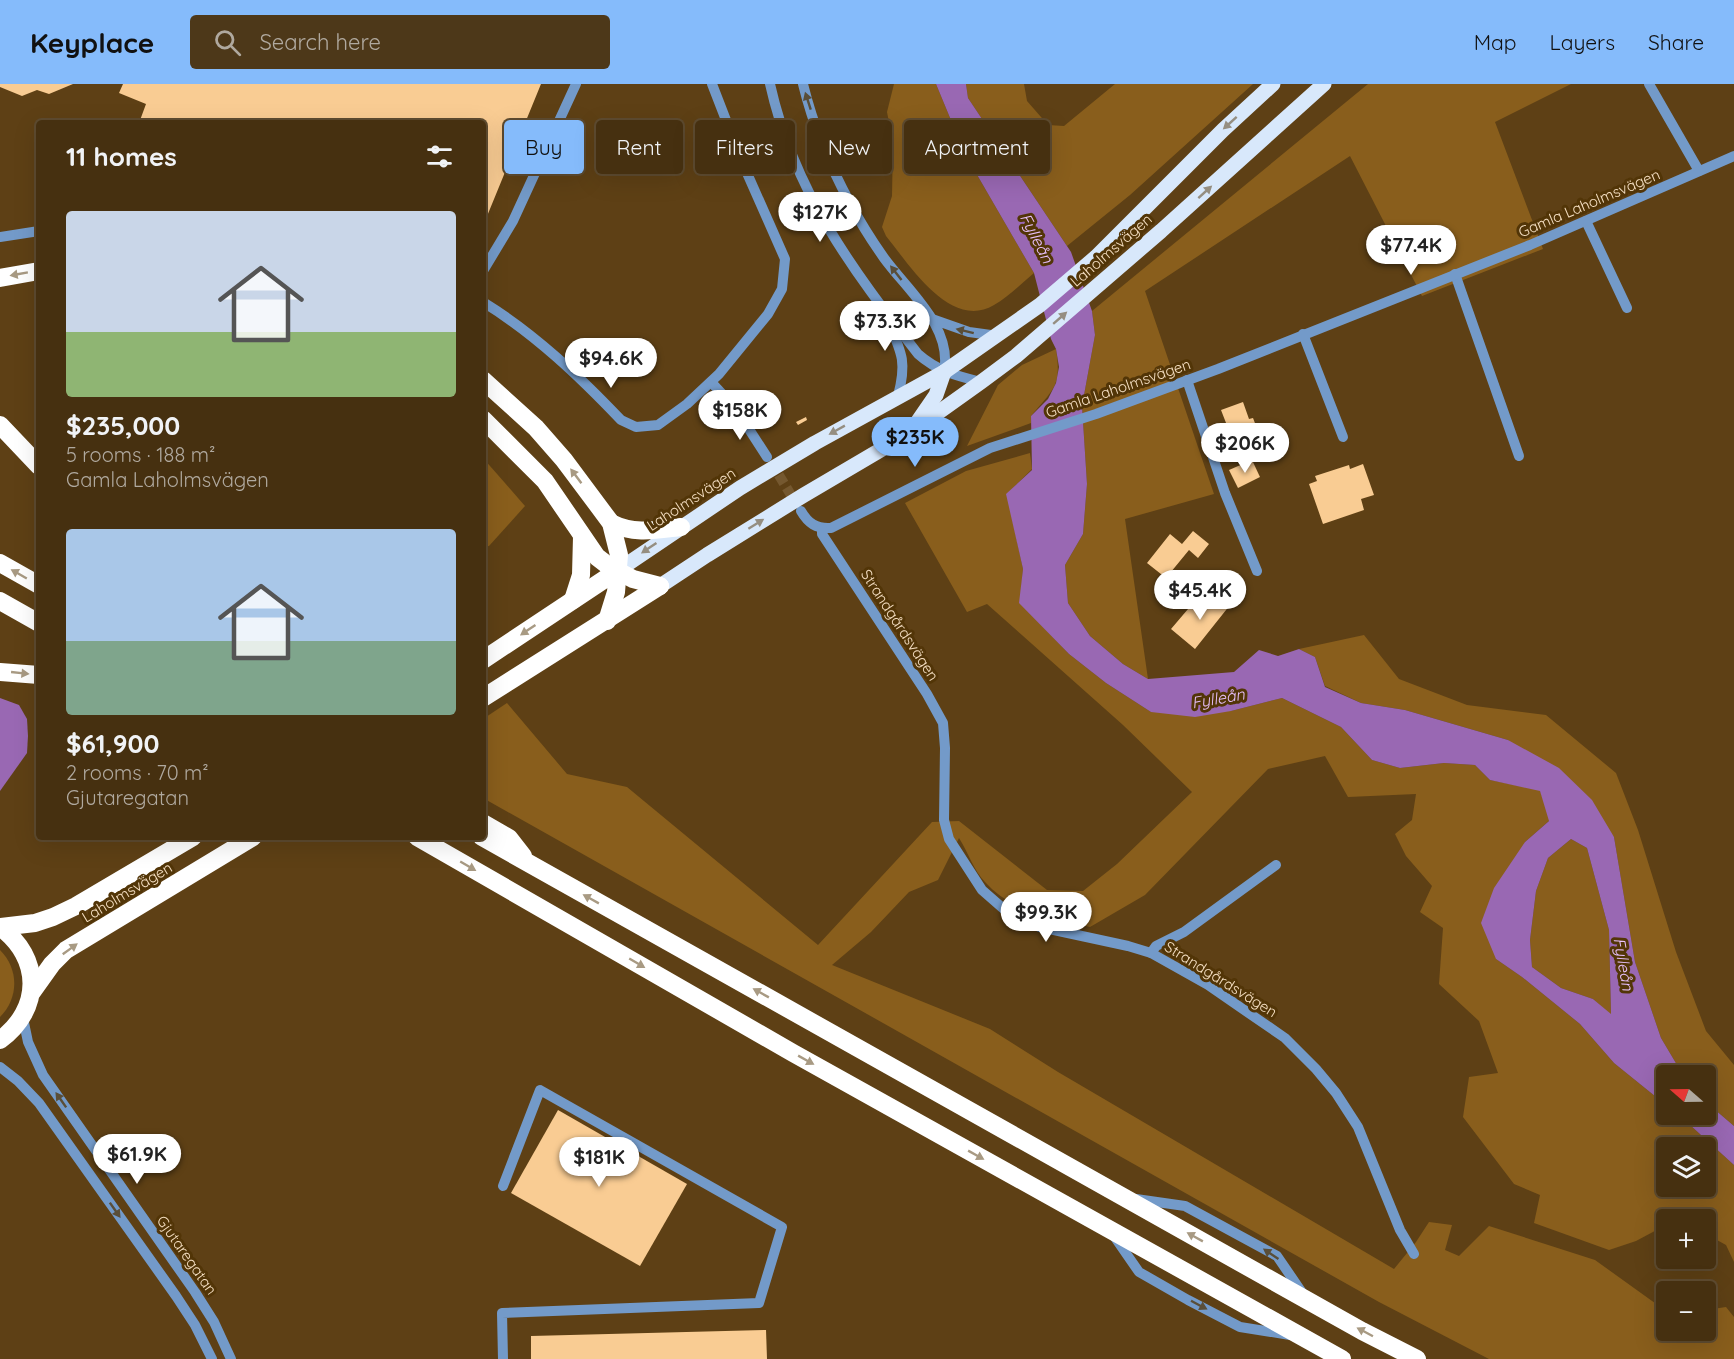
<!DOCTYPE html>
<meta charset="utf-8">
<style>
:root{--surface:#463010;--page:#4d3819;--text:#f1f3f6;--muted:#b0a99f;--line:#5e4b30;--accent:#85bbfb}
body{margin:0;font-family:Quicksand,sans-serif;background:var(--page);color:var(--text);height:100vh;display:flex;flex-direction:column;font-size:22px;white-space:nowrap}
*{box-sizing:border-box;margin:0}
p{font-size:20px;color:var(--muted)}
.icon{flex:none;width:33px;height:33px;fill:none;stroke:currentColor;stroke-width:2;stroke-linecap:round;stroke-linejoin:round}
.map{position:relative;flex:1;overflow:hidden}
.panel{position:absolute;left:36px;top:36px;width:450px;height:720px;display:flex;flex-direction:column;background:var(--surface);border-radius:6px;box-shadow:0 6px 24px #0002,0 0 0 2px var(--line)}
.panel>*{flex:none}
.banner{position:absolute;left:504px;top:36px;width:570px;height:54px;display:flex;gap:12px}
.needle{width:39px;rotate:290deg}
.tools{position:absolute;left:1656px;top:981px;display:grid;gap:12px}
.tools a{display:grid;place-items:center;width:60px;height:60px;border-radius:6px;background:var(--surface);box-shadow:0 6px 24px #0002,0 0 0 2px var(--line);font-size:30px}
.price{position:absolute;translate:-50% -51px;padding:0 14px;border-radius:21px;background:#fff;color:#222;font-size:20px;line-height:39px;filter:drop-shadow(0 2px 3px #0008)}
.price::after{content:'';position:absolute;left:50%;top:36px;width:18px;height:14px;margin-left:-9px;background:inherit;clip-path:polygon(0 0,100% 0,50% 100%)}
.price.active{background:var(--accent);color:#111}
ul{padding:0;list-style:none}
li{display:grid;align-content:center;gap:12px;height:318px;padding:0 30px}
li span{display:grid;place-items:center;height:186px;border-radius:6px;color:#555}
li>.icon{margin-inline-start:auto}
span .icon{width:108px;height:108px;fill:#fffc;stroke-width:1}
li b{font-size:26px}
h2{display:flex;justify-content:space-between;align-items:center;height:72px;padding:0 30px;font-size:26px}
.chip{padding:0 21px;border-radius:6px;background:var(--surface);box-shadow:0 6px 24px #0002,0 0 0 2px var(--line);font-size:21px;line-height:54px}
.chip.active{background:var(--accent);color:#111}
header{display:flex;align-items:center;gap:36px;box-sizing:border-box;height:84px;padding:0 30px;background:var(--accent);color:#111}
header strong{font-size:28px}
nav{display:flex;gap:33px;margin-inline-start:auto;font-size:21px}
.search{width:420px;height:54px;background:var(--page);display:flex;align-items:center;gap:15px;box-sizing:border-box;padding:0 21px;border-radius:6px;color:var(--muted);font-size:22px}
.map>svg:first-child{display:block}
</style>
<header>
<strong>Keyplace</strong>
<div class="search"><svg class="icon" aria-label="search" viewBox="0 0 24 24"><circle cx="10" cy="10" r="6"/><path d="M15 15l6 6"/></svg>Search here</div>
<nav><a>Map</a><a>Layers</a><a>Share</a></nav>
</header>
<div class="map">
<svg width="1734" height="1275" viewBox="0 0 1734 1275">
<rect width="100%" height="100%" fill="#5e4015"/>
<!-- green -->
<g fill="#895e1c" fill-rule="evenodd">
<path d="M 894,0 L 936,0 L 965,70 L 1034,189 C 1021,200 1008,213 994,221 C 950,247 909,180 886,152 L 882,143 L 892,112 L 893,59 L 887,28 Z"/>
<polygon points="966,0 1024,0 1027,17 1048,41 1064,42 1115,0 1253,0 1130,111 1067,162 968,14"/>
<polygon points="1368,0 1571,0 1495,38 1543,165 1422,212 1350,72 1145,207 1214,410 1125,435 1148,595 1123,580 1090,552 1068,519 1065,481 1083,450 1087,400 1082,322 1095,251 1092,227"/>
<path d="M 1056,265 C 1062,303 1053,305 1031,332 L 1031,339 L 967,362 L 998,301 L 1022,281 Z"/>
<path d="M 1030,369 L 1032,385 L 1007,410 L 1023,485 L 1020,519 L 1069,570 L 1106,599 L 1151,628 L 1231,627 L 1282,614 L 1341,643 L 1372,676 L 1400,684 L 1444,679 L 1475,681 L 1490,696 L 1540,706 L 1550,736 L 1525,758 L 1496,875 L 1522,893 L 1580,940 L 1614,979 L 1666,1021 L 1666,1030 L 1679,1031 L 1734,1081 L 1734,1178 L 1726,1161 L 1706,1150 L 1706,1136 L 1666,1136 L 1666,1141 L 1636,1157 L 1609,1166 L 1534,1139 L 1540,1111 L 1514,1100 L 1463,1033 L 1469,993 L 1498,989 L 1479,937 L 1439,900 L 1443,844 L 1420,828 L 1432,802 L 1406,772 L 1395,750 L 1412,736 L 1416,710 L 1348,713 L 1325,672 L 1268,685 L 1145,811 L 1090,843 C 1052,835 1012,828 985,798 C 974,787 968,768 959,754 L 938,796 L 909,808 L 871,848 L 832,881 L 990,945 L 1058,988 L 1394,1185 L 1416,1158 L 1429,1138 L 1452,1141 L 1445,1166 L 1459,1172 L 1489,1142 L 1595,1176 L 1666,1227 L 1666,1246 L 1706,1246 L 1706,1226 L 1726,1223 L 1734,1233 L 1734,1275 L 1489,1275 L 1379,1218 L 483,714 L 483,635 L 507,619 L 567,690 L 627,703 L 818,861 L 932,738 L 959,737 L 1047,806 L 1083,807 L 1117,780 L 1192,708 L 1123,641 L 987,520 L 967,528 L 905,419 L 966,387 ZM 1666,1064 L 1706,1064 L 1706,1102 L 1666,1102 Z"/>
<polygon points="483,374 525,422 489,462 483,463"/>
<polygon points="1364,551 1399,595 1467,621 1546,631 1616,689 1638,746 1676,868 1706,947 1734,981 1734,1042 1706,1018 1706,992 1683,991 1661,954 1635,878 1614,753 1508,656 1405,626 1361,619 1325,602 1315,573 1299,565"/>
<polygon points="1571,755 1587,764 1609,846 1611,931 1593,915 1561,904 1532,883 1530,856 1536,807 1548,774"/>
<path d="M 0,866 C 19,885 19,914 0,933 Z"/>
</g>
<!-- water -->
<g fill="#9968b3" fill-rule="evenodd">
<path d="M 936,0 L 966,0 L 968,14 L 1071,168 L 1092,227 L 1095,251 L 1082,322 L 1087,400 L 1083,450 L 1065,481 L 1068,519 L 1090,552 L 1123,580 L 1148,595 L 1234,588 L 1259,566 L 1278,572 L 1299,565 L 1315,573 L 1325,603 L 1361,619 L 1405,626 L 1508,656 L 1559,684 L 1592,716 L 1614,753 L 1635,878 L 1661,954 L 1683,991 L 1666,992 L 1666,1021 L 1614,979 L 1580,940 L 1522,893 L 1496,875 L 1481,839 L 1494,804 L 1525,758 L 1549,737 L 1540,707 L 1490,696 L 1475,681 L 1444,679 L 1400,684 L 1372,676 L 1341,643 L 1282,614 L 1231,627 L 1195,633 L 1151,628 L 1106,599 L 1069,570 L 1019,519 L 1023,485 L 1006,410 L 1032,386 L 1031,332 L 1048,315 L 1056,299 L 1059,283 L 1056,265 L 1051,255 L 1034,189 L 965,70 ZM 1571,755 L 1587,764 L 1609,846 L 1611,930 L 1593,915 L 1561,904 L 1532,883 L 1530,856 L 1536,807 L 1548,774 Z"/>
<polygon points="0,614 19,621 27,635 28,652 27,669 0,707"/>
<polygon points="1706,1018 1734,1042 1734,1081 1679,1031 1706,1030"/>
</g>
<!-- building -->
<g fill="#f9cc93">
<polygon points="0,0 73,0 49,10 37,6 22,12 0,3"/>
<polygon points="123,0 541,0 483,142 483,39 139,39 146,20 119,9"/>
<polygon points="1243,318 1249,335 1253,334 1258,347 1233,357 1221,326"/>
<polygon points="806,333 807,336 798,341 796,338"/>
<polygon points="1252,376 1260,393 1238,404 1229,386"/>
<polygon points="1363,380 1374,411 1361,415 1364,426 1323,440 1309,400 1317,397 1315,392 1349,381 1350,385"/>
<polygon points="1193,447 1209,460 1198,474 1189,466 1166,494 1147,479 1170,450 1182,460"/>
<polygon points="1215,509 1230,521 1195,565 1171,545 1194,518 1202,525"/>
<polygon points="558,1026 687,1100 640,1182 511,1109"/>
<polygon points="766,1246 767,1275 531,1275 531,1252"/>
</g>
<g fill="none" stroke-linecap="round" stroke-linejoin="round">
<!-- minor-tunnel -->
<polyline stroke="#75582f" stroke-width="10" stroke-dasharray="10 5" stroke-linecap="butt" points="771,378 797,421"/>
<!-- minor -->
<g stroke="#739ac9" stroke-width="10">
<path d="M 770,0 C 794,108 852,185 918,270 C 937,287 957,292 981,298"/>
<path d="M 803,0 C 813,41 830,82 850,119 C 860,138 872,157 884,174 C 908,207 953,243 944,288"/>
<polyline points="1649,0 1699,87"/>
<polyline points="1586,137 1627,224"/>
<polyline points="0,153 39,147"/>
<polyline points="483,187 513,137 576,0"/>
<polyline points="1455,190 1519,372"/>
<path d="M 483,218 C 535,250 579,292 621,336 L 636,343 L 658,341 L 687,320 L 719,290 L 768,230 L 782,205 L 785,175 L 743,80 L 712,0"/>
<polyline points="932,235 969,248 998,252"/>
<path d="M 888,237 C 902,269 907,278 898,312"/>
<polyline points="1303,250 1343,353"/>
<polyline points="1187,296 1225,409 1257,487"/>
<polyline points="711,298 736,325 767,373"/>
<path d="M 801,427 C 808,439 816,445 831,444 L 990,364 L 1096,330 L 1218,285 L 1530,161 L 1734,72"/>
<polyline points="822,445 822,450 927,610 943,639 945,664 944,736 949,755 982,806 1006,827 1020,835 1040,843 1128,862 1151,869 1208,901 1285,954 1316,985 1336,1009 1358,1043 1400,1146 1414,1170"/>
<polyline points="1151,869 1156,862 1184,848 1276,781"/>
<polyline points="23,934 28,958 43,991 195,1208 214,1238 231,1275"/>
<polyline points="0,983 18,997 39,1019 176,1212 195,1241 212,1275"/>
<polyline points="503,1102 540,1006 782,1143 759,1219 502,1229 503,1275"/>
<polyline points="1136,1115 1185,1122 1277,1172 1303,1210"/>
<polyline points="1114,1152 1139,1188 1188,1216 1240,1243 1290,1251"/>
</g>
<!-- major -->
<g stroke="#d8e8fb" stroke-width="15">
<polyline points="916,340 936,311 944,288"/>
<polyline points="617,487 740,404 815,359 944,288 1040,221 1096,173 1223,46 1273,0"/>
<polyline points="660,502 707,471 804,411 911,348 981,298 1016,272 1161,147 1324,0"/>
</g>
<!-- highway -->
<g stroke="#fff" stroke-width="18">
<polyline points="0,194 39,187"/>
<polyline points="483,296 536,344 564,376 611,439 619,471 616,508 607,537"/>
<polyline points="483,335 545,397 597,473 610,483 633,495 660,502"/>
<polyline points="0,341 39,382"/>
<path d="M 611,439 C 635,451 656,446 681,443"/>
<polyline points="0,479 39,501"/>
<polyline points="573,516 581,491 582,453"/>
<polyline points="0,517 39,539"/>
<polyline points="483,576 617,487"/>
<polyline points="0,588 39,591"/>
<polyline points="483,614 660,502"/>
<polyline points="483,739 509,754 523,772"/>
<polyline points="417,753 793,969 1342,1275"/>
<polyline points="482,753 1362,1247 1417,1275"/>
<polyline points="0,843 35,839 53,833 76,822 193,753"/>
<path d="M 0,843 C 42,874 42,925 0,956"/>
<polyline points="32,908 52,880 66,866 253,753"/>
</g>
</g>
<!-- one-way arrows -->
<defs><path id="oneway-solid" d="M-6-.8H1V-3.2L6.5 0L1 3.2V.8H-6Z" transform="scale(1.5)"/></defs>
<g fill="#5a4e38">
<use href="#oneway-solid" transform="translate(808 17) rotate(-108)"/>
<use href="#oneway-solid" transform="translate(896 189) rotate(-128)"/>
<use href="#oneway-solid" transform="translate(965 247) rotate(-166)"/>
<use href="#oneway-solid" transform="translate(61 1016) rotate(-125)"/>
<use href="#oneway-solid" transform="translate(115 1126) rotate(55)"/>
<use href="#oneway-solid" transform="translate(1271 1170) rotate(-146)"/>
<use href="#oneway-solid" transform="translate(1199 1221) rotate(28)"/>
</g>
<g fill="#958e81">
<use href="#oneway-solid" transform="translate(1230 39) rotate(138)"/>
<use href="#oneway-solid" transform="translate(1205 108) rotate(-42)"/>
<use href="#oneway-solid" transform="translate(1060 234) rotate(-41)"/>
<use href="#oneway-solid" transform="translate(837 346) rotate(151)"/>
<use href="#oneway-solid" transform="translate(756 440) rotate(-32)"/>
<use href="#oneway-solid" transform="translate(649 464) rotate(146)"/>
</g>
<g fill="#a89a83">
<use href="#oneway-solid" transform="translate(19 190) rotate(170)"/>
<use href="#oneway-solid" transform="translate(576 392) rotate(-127)"/>
<use href="#oneway-solid" transform="translate(19 490) rotate(-150)"/>
<use href="#oneway-solid" transform="translate(528 546) rotate(146)"/>
<use href="#oneway-solid" transform="translate(20 589) rotate(6)"/>
<use href="#oneway-solid" transform="translate(468 782) rotate(30)"/>
<use href="#oneway-solid" transform="translate(591 815) rotate(-151)"/>
<use href="#oneway-solid" transform="translate(70 865) rotate(-36)"/>
<use href="#oneway-solid" transform="translate(637 879) rotate(30)"/>
<use href="#oneway-solid" transform="translate(761 909) rotate(-151)"/>
<use href="#oneway-solid" transform="translate(806 976) rotate(29)"/>
<use href="#oneway-solid" transform="translate(976 1071) rotate(29)"/>
<use href="#oneway-solid" transform="translate(1195 1153) rotate(-151)"/>
<use href="#oneway-solid" transform="translate(1365 1248) rotate(-152)"/>
</g>
<g text-anchor="middle" dominant-baseline="central" stroke-width="6" stroke-linejoin="round" paint-order="stroke">
<!-- street labels -->
<g font-size="15" fill="#f6e0c4" stroke="#523507">
<text transform="translate(1589 119) rotate(-23)">Gamla Laholmsvägen</text>
<text transform="translate(1111 166) rotate(-41)">Laholmsvägen</text>
<text transform="translate(1118 304) rotate(-19)">Gamla Laholmsvägen</text>
<text transform="translate(691 415) rotate(-33)">Laholmsvägen</text>
<text transform="translate(900 541) rotate(57)">Strandgårdsvägen</text>
<text transform="translate(127 808) rotate(-31)">Laholmsvägen</text>
<text transform="translate(1221 895) rotate(32)">Strandgårdsvägen</text>
<text transform="translate(187 1171) rotate(55)">Gjutaregatan</text>
</g>
<!-- water labels -->
<g font-size="16" font-style="italic" fill="#e9c2ff" stroke="#523507">
<text transform="translate(1037 154) rotate(63)">Fylleån</text>
<text transform="translate(1218 614) rotate(-10)">Fylleån</text>
<text transform="translate(1624 880) rotate(80)">Fylleån</text>
</g>
</g>
</svg>
<div class="tools">
<a><svg class="needle" viewBox="-14 -14 28 28"><path d="M0-13l5 13h-10z" fill="#e53935"/><path d="M0 13l5-13h-10z" fill="#b0a99f"/></svg></a>
<a><svg class="icon" aria-label="layers" viewBox="0 0 24 24"><path d="M12 4l9 5-9 5-9-5zM3 14l9 5 9-5"/></svg></a>
<a>+</a>
<a>−</a>
</div>
<b class="price" style="left:820px;top:159px">$127K</b>
<b class="price" style="left:1411px;top:192px">$77.4K</b>
<b class="price" style="left:885px;top:268px">$73.3K</b>
<b class="price" style="left:611px;top:305px">$94.6K</b>
<b class="price" style="left:740px;top:357px">$158K</b>
<b class="price active" style="left:915px;top:384px">$235K</b>
<b class="price" style="left:1245px;top:390px">$206K</b>
<b class="price" style="left:1200px;top:537px">$45.4K</b>
<b class="price" style="left:1046px;top:859px">$99.3K</b>
<b class="price" style="left:137px;top:1101px">$61.9K</b>
<b class="price" style="left:599px;top:1104px">$181K</b>
<div class="banner">
<a class="chip active">Buy</a>
<a class="chip">Rent</a>
<a class="chip">Filters</a>
<a class="chip">New</a>
<a class="chip">Apartment</a>
</div>
<section class="panel">
<h2>11 homes<svg class="icon" aria-label="filters" viewBox="0 0 24 24"><path d="M4 7h16M4 17h16"/><circle cx="9" cy="7" r="2"/><circle cx="15" cy="17" r="2"/></svg></h2>
<ul>
<li><span style="background:linear-gradient(#c9d6e8 65%,#8fb573 0)"><svg class="icon" aria-label="home" viewBox="0 0 24 24"><path d="M3 11l9-7 9 7M6 9v11h12V9"/></svg></span><div><b>$235,000</b><p>5 rooms · 188 m²</p><p>Gamla Laholmsvägen</p></div></li>
<li><span style="background:linear-gradient(#a9c7e8 60%,#7fa58c 0)"><svg class="icon" aria-label="home" viewBox="0 0 24 24"><path d="M3 11l9-7 9 7M6 9v11h12V9"/></svg></span><div><b>$61,900</b><p>2 rooms · 70 m²</p><p>Gjutaregatan</p></div></li>
</ul>
</section>
</div>
